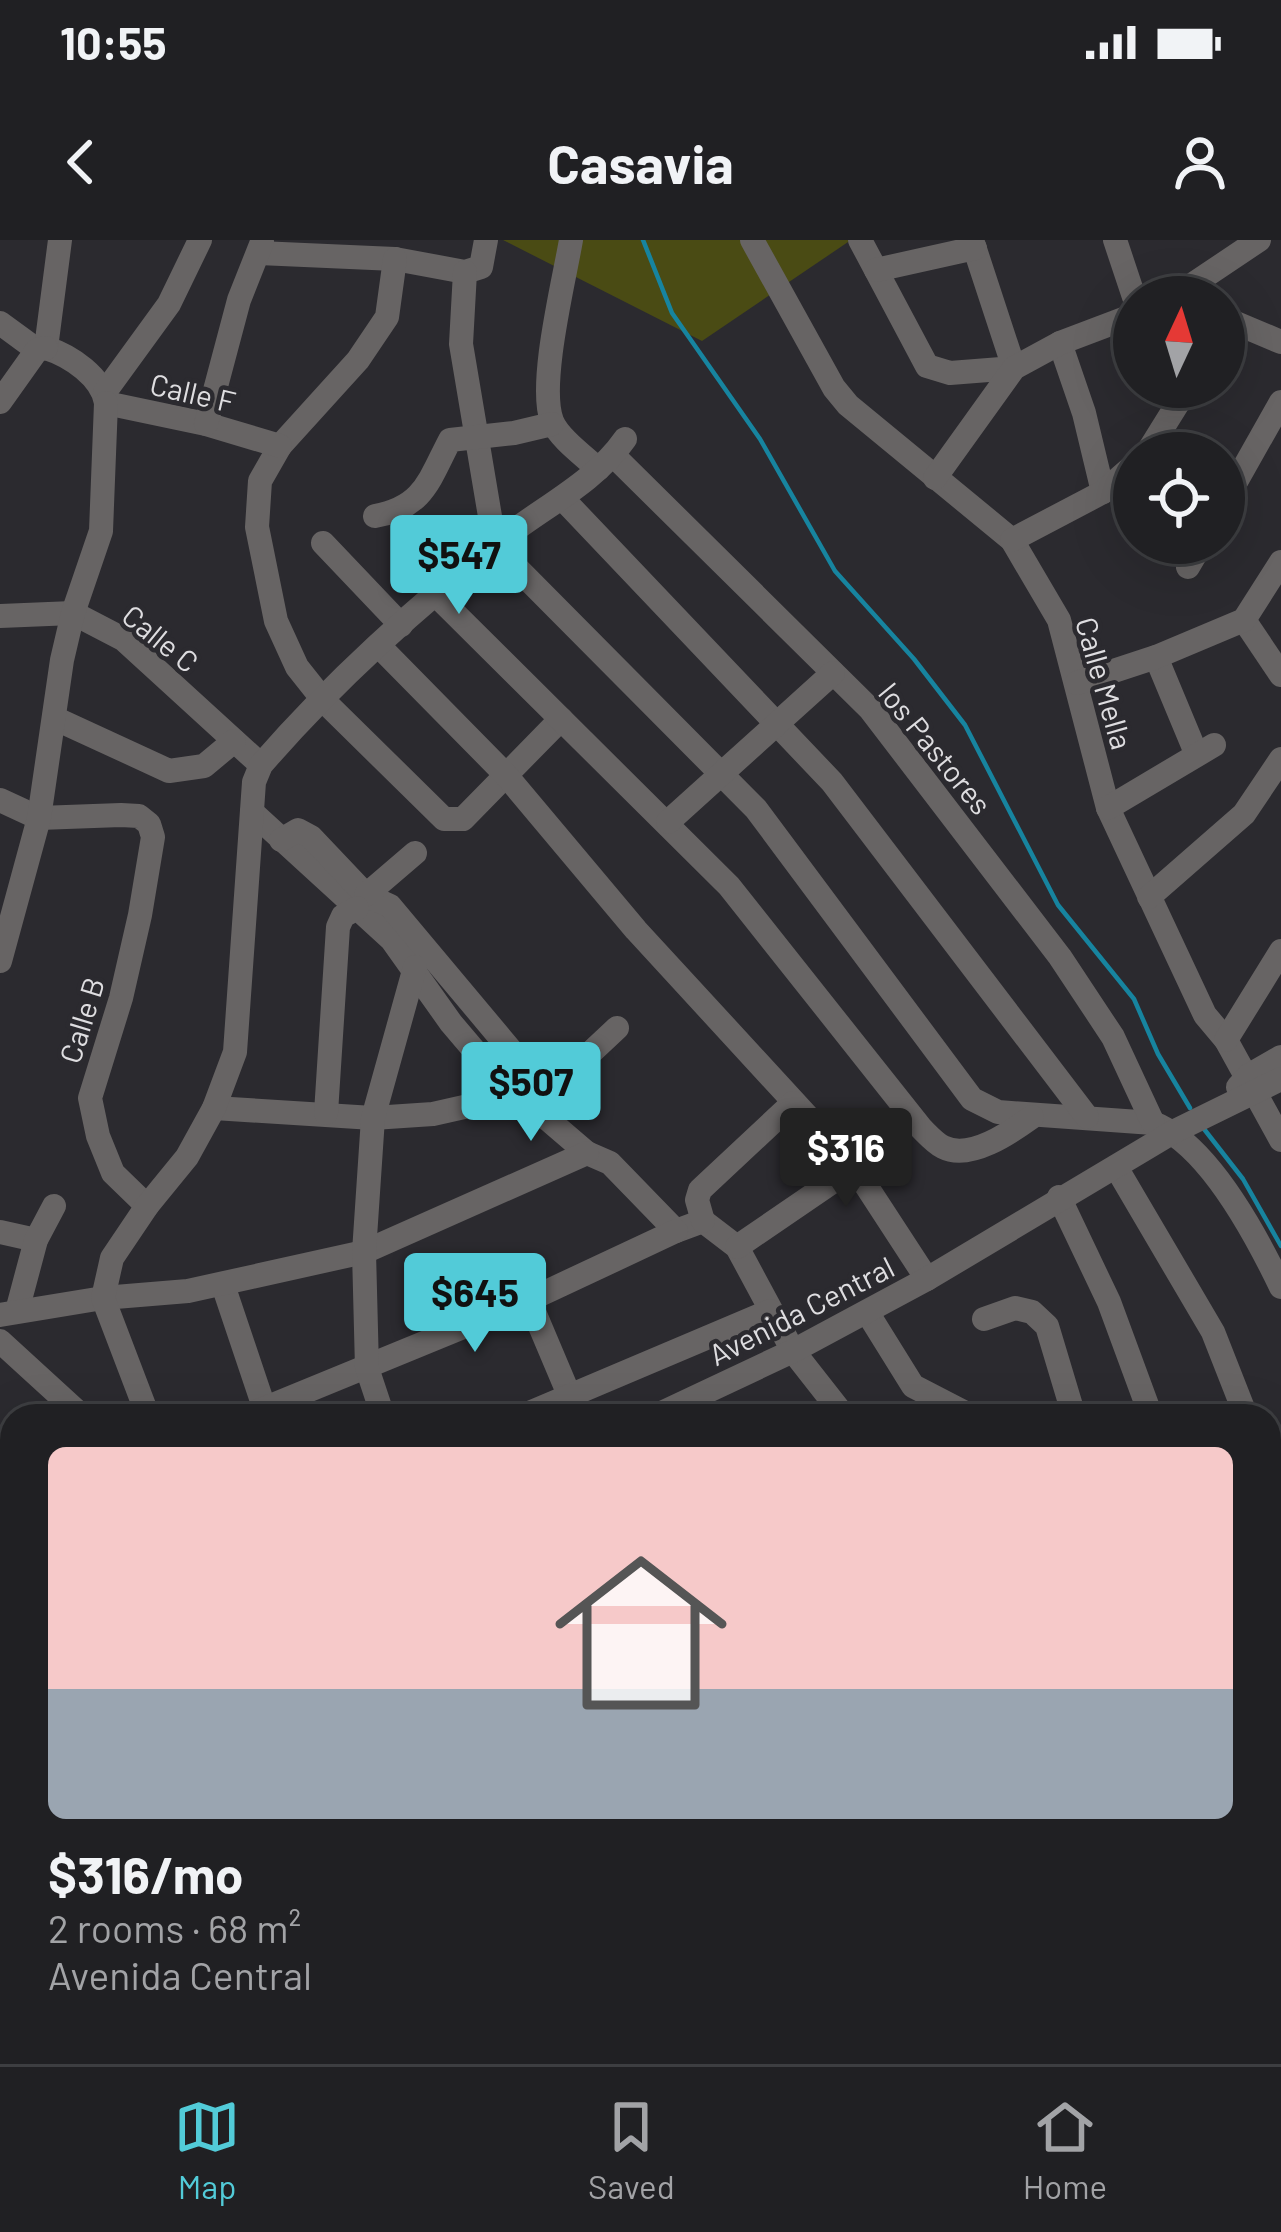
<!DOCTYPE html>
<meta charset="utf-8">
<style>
:root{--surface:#202023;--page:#28282b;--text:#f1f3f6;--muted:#a2a3a6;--line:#3d3e41;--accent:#52cbd8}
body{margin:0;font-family:Barlow,sans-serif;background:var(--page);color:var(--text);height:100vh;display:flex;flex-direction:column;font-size:45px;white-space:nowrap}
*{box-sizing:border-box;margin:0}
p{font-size:39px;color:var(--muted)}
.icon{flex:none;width:66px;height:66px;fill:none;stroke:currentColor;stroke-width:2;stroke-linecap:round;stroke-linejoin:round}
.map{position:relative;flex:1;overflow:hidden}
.panel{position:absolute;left:0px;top:1164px;width:1281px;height:660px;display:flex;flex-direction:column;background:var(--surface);border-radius:36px 36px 0 0;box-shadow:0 12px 48px #0002,0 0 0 3px var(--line)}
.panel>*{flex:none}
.needle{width:78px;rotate:4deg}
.fabs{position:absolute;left:1113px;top:36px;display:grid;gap:24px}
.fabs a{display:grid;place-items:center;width:132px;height:132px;border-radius:50%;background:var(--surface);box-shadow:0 12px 48px #0002,0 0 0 3px var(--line);font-size:60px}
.price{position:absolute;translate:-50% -102px;padding:0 27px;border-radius:12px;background:var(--accent);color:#111;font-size:39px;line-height:78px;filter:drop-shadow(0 3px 6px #0008)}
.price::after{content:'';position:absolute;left:50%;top:72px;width:36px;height:27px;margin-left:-18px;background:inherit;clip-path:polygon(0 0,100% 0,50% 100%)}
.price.selected{background:#222;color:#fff}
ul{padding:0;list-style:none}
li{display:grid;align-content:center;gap:24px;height:636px;padding:0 48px}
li+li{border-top:3px solid var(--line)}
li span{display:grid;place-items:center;height:372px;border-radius:18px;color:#555}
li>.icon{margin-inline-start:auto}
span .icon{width:216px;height:216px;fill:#fffc;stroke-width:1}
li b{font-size:51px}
.status{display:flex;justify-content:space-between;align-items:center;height:84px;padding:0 60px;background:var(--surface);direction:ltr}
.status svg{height:33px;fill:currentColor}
header{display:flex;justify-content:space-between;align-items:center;height:156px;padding:0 48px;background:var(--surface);font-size:54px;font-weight:700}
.tab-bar{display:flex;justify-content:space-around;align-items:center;height:168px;border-top:3px solid var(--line);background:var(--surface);font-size:33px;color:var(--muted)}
.tab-bar a{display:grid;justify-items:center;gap:6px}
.tab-bar .selected{color:var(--accent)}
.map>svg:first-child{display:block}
</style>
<div class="status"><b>10:55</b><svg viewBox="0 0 49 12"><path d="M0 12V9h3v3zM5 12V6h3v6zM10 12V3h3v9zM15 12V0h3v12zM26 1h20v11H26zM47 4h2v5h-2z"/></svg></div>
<header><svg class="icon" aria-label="back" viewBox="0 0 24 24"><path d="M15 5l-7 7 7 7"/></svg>Casavia<svg class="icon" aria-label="person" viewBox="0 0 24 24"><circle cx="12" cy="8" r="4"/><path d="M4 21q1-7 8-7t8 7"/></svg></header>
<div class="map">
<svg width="1281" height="1824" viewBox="0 0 1281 1824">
<rect width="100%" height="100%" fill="#2b2a2f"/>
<!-- green -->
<polygon fill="#4a4b14" points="503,0 851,0 702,101"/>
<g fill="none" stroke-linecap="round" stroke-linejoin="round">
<!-- stream -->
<g stroke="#17849f" stroke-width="4.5">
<polyline points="643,0 672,73 760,199 835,331 914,419 965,485 1058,665 1134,759 1158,814 1190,868"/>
<polyline points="1204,889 1243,939 1281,1006"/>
</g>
<!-- minor -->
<g stroke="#676464" stroke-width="24">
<path d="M 571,0 C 564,41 538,145 552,181 C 559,198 584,216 598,229"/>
<polyline points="752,0 834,148 848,165 1012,300 1059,380 1108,568 1205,775 1226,800 1281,900"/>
<polyline points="860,0 927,126 950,133 1014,128 972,0"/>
<polyline points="1115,0 1134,57"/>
<polyline points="259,13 395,19 465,32 481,27 486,0"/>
<polyline points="395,19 387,77 358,120 280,206 260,241 257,287 276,381 297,427 324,461 444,579 463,579 561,479"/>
<polyline points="876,30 975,8"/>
<path d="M 465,32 L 461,104 L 495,306 L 756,569 L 972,859 L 998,872 L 1153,883 C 1208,904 1256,995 1281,1047"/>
<polyline points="1174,57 1259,0"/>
<polyline points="1224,78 1281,102"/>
<polyline points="0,83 37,110"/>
<polyline points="1060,103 1084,173 1103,252"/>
<path d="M 46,108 C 71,116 102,137 106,163 L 206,184 L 280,206"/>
<polyline points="46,108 60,0"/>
<polyline points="105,152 169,64 200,0"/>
<polyline points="0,162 37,110 46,108"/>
<polyline points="206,184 239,60 262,2"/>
<polyline points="1147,213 1188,147"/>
<polyline points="614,216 870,469 1060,717 1113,797 1153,883"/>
<polyline points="935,238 1014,128 1060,103 1134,75"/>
<polyline points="562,258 832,542 1087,877"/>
<polyline points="1224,263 1281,162"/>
<path d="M 375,276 C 424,267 429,240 450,200 L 514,193 L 552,184"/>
<polyline points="1012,300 1103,252 1134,225"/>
<polyline points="323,303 401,385"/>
<polyline points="1188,327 1202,303"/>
<path d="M 437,356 L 729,646 L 921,888 C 928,895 935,903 943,907 C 970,921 1011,892 1032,877"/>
<polyline points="0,376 73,373 123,399 261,525"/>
<polyline points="1244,380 1281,435"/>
<polyline points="379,406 505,534 636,690 854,927 927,1039"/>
<polyline points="1156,417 1196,513"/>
<polyline points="1077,443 1156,417 1244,380 1281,322"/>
<polyline points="54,478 169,531 204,526 234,501"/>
<polyline points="0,560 39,578 121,575 139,576 149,584 153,597 140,675 121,758 90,858 98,896 113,933 147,966"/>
<polyline points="1108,568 1214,505"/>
<polyline points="252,572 392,700 451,783 513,856 531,865 587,913 610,923 676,991 703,981 737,1007 793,1111 844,1176"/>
<polyline points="668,582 833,433"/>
<polyline points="281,600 298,590 311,597 366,655 390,666 540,845 554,847 617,788"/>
<polyline points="366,655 415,613"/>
<polyline points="1149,657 1244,574 1281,519"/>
<polyline points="0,721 39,578 62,420 73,373 101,291 106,163"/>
<polyline points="1226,800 1281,711"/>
<polyline points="1238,847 1248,836 1281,817"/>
<polyline points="214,868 373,878 433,874 513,856"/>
<polyline points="326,873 338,687 343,676 357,668"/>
<polyline points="1116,927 1213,1092 1246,1176"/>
<polyline points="1059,957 1109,1062 1151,1176"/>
<polyline points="703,981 697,960 700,950 793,863"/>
<polyline points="0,992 36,1000"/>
<polyline points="737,1007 854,927 910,875"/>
<polyline points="223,1045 267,1176"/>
<polyline points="529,1060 578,1176"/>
<polyline points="17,1071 36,1000 54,966"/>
<polyline points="867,1072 913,1146 971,1176"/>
<polyline points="0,1075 103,1058 188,1051 364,1012 587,913"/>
<polyline points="984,1079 1015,1068 1032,1072 1047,1086 1074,1176"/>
<polyline points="0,1101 82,1176"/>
<path d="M 148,1176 L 103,1058 L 112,1018 L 147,966 L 187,917 L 214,868 L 235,812 L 254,542 L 261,525 C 331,444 420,363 504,298 C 545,266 595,242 625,199"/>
<polyline points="246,1176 529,1060 676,991"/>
<polyline points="383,1176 367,1128 364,1012 373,878 415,727"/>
<polyline points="522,1176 770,1071"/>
<polyline points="655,1176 793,1111 927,1039 1175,891 1281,839"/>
<polyline points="0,1237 12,1247"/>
<polyline points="1269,1246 1281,1293"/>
<polyline points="0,1356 12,1367"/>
<polyline points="1269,1374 1281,1372"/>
<polyline points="0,1479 12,1474"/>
<polyline points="1269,1483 1281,1479"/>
<polyline points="0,1590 12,1585"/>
<polyline points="1269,1670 1281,1666"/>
<polyline points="0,1674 12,1670"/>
<polyline points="1269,1726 1281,1757"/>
<polyline points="221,1812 225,1824"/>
<polyline points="413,1812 418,1824"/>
<polyline points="920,1812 928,1824"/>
<polyline points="1243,1812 1249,1824"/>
<polyline points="31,1818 54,1812"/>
<polyline points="500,1824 508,1812"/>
<polyline points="878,1824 887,1812"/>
<polyline points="1019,1824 1036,1812"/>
</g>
</g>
<g text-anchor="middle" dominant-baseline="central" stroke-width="9" stroke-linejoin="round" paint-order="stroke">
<!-- street labels -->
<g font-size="30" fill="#dedde0" stroke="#2b2a2f">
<text transform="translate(193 152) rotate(13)">Calle F</text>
<text transform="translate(161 398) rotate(39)">Calle C</text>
<text transform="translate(1105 443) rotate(74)">Calle Mella</text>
<text transform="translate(936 508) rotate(51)">los Pastores</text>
<text transform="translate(81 780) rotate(-73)">Calle B</text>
<text transform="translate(801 1070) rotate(-27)">Avenida Central</text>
</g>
</g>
</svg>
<div class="fabs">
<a><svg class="needle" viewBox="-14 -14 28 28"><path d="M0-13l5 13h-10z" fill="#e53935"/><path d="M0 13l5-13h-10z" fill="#a2a3a6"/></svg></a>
<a><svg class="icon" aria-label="locate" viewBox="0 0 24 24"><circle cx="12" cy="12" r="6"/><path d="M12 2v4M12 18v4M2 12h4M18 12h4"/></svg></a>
</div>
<b class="price" style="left:459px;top:377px">$547</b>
<b class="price" style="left:531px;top:904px">$507</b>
<b class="price selected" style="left:846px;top:970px">$316</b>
<b class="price" style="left:475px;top:1115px">$645</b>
<section class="panel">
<ul>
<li><span style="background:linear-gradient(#f6c9c9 65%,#9aa5b1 0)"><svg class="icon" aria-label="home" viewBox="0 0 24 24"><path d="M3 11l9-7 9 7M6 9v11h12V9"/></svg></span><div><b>$316/mo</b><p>2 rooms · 68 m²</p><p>Avenida Central</p></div></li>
</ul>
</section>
</div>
<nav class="tab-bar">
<a class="selected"><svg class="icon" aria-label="map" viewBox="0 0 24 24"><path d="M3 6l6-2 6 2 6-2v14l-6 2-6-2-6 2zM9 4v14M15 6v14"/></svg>Map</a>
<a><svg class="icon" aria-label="saved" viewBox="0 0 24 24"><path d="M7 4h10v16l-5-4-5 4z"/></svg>Saved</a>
<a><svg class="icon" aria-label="home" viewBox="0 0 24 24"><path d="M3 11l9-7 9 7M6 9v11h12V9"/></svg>Home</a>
</nav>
